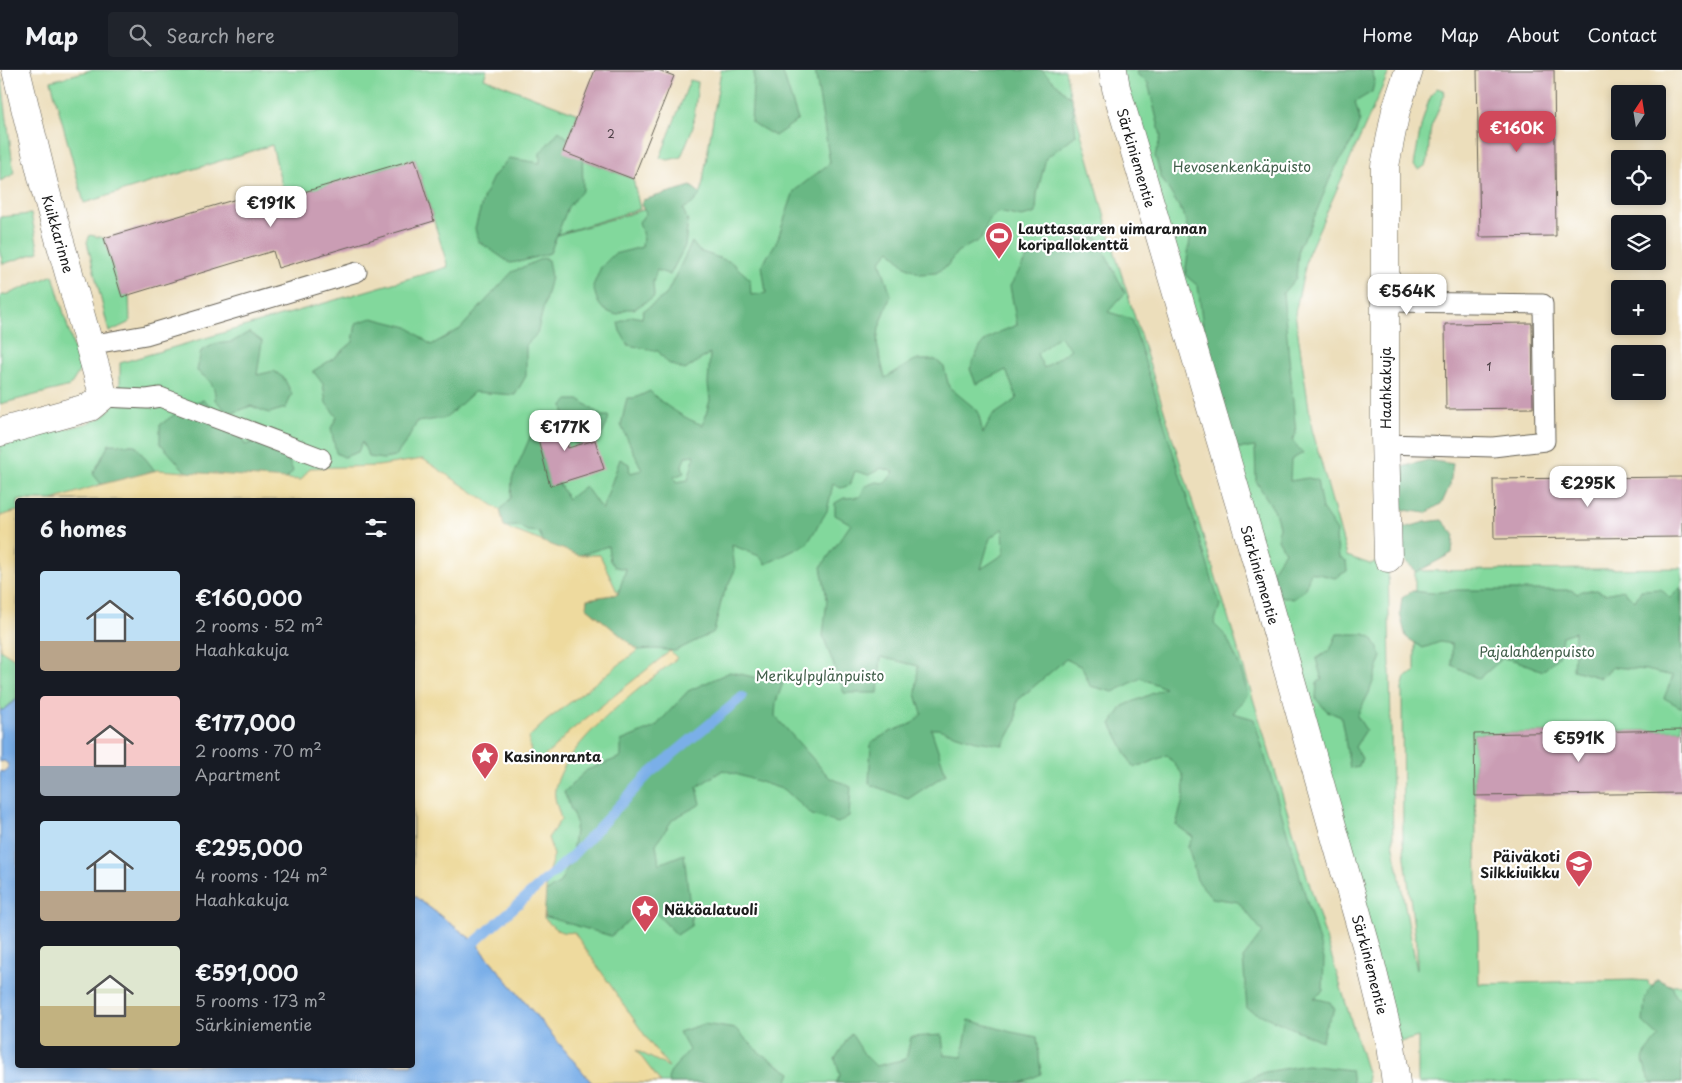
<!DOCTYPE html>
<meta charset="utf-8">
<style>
:root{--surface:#171b24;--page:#20242c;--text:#f1f3f6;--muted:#9ea1a6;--line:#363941;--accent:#d1495b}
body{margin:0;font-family:"Playpen Sans",sans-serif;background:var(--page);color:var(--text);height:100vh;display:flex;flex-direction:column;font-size:19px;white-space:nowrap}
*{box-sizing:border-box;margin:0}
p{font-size:16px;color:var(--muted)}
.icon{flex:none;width:28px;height:28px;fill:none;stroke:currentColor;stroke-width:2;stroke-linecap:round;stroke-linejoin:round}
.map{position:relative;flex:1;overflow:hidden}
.panel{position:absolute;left:15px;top:428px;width:400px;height:570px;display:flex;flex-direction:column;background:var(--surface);border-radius:5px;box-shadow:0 2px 8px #0003}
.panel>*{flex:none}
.needle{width:32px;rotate:12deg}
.controls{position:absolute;left:1611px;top:15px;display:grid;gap:10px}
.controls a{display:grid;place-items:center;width:55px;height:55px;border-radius:5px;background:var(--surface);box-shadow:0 2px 8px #0003;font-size:25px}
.price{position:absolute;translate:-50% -42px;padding:0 11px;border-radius:10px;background:#fff;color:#222;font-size:16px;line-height:32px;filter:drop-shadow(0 1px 2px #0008)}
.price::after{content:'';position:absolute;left:50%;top:30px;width:15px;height:11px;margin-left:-8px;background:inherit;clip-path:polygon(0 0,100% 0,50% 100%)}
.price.selected{background:var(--accent);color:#fff}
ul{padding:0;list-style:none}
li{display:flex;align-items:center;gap:15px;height:125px;padding:0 25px}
li span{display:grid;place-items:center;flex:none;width:140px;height:100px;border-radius:5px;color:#555}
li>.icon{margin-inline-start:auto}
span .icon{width:60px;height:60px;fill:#fffc;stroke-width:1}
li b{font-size:21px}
h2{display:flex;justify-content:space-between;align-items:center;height:60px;padding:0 25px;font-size:21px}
header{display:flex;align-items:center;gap:30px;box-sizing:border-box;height:70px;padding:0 25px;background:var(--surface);border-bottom:1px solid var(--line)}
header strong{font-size:24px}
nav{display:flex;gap:28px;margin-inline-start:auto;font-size:18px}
.search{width:350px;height:45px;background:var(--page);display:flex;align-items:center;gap:12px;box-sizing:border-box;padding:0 18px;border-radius:5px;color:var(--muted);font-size:19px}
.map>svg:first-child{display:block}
</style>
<header>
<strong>Map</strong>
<div class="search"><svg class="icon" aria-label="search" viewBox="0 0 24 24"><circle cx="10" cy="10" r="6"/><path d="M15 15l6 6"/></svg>Search here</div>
<nav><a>Home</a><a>Map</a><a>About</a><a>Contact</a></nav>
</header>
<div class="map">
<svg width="1682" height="1013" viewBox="0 0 1682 1013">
<rect width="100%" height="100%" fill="#fff"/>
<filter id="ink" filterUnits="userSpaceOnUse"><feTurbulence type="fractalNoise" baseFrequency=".02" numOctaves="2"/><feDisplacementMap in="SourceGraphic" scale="10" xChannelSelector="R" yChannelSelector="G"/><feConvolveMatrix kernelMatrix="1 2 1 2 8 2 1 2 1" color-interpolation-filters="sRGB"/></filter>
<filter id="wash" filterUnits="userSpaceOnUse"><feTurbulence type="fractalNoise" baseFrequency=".0096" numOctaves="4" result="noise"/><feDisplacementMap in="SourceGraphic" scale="20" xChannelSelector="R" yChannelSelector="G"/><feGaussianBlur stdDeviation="1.12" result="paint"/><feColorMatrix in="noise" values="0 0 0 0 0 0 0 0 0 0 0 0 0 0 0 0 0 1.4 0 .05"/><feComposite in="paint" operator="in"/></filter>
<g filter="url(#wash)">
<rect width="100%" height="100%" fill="#ecdebb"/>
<!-- green -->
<g fill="#82d89c" stroke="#4f7a5c">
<polygon points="91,0 487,0 484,8 578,44 563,82 633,109 640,139 516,177 701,123 721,0 1065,0 1070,24 1117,190 1223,530 1368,1006 1367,1013 592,1013 475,872 413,825 412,430 18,430 17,629 3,640 0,640 0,376 85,354 103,347 115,333 120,318 120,293 448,197 415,89 285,128 272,75 84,133 51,11"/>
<polygon points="1116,0 1390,0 1308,184 1295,243 1312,359 1347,486 1370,494 1388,488 1393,772 1417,900 1417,871 1415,866 1403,772 1402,619 1405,607 1415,602 1415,501 1682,498 1682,660 1474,664 1479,914 1633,910 1648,911 1649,915 1682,915 1682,1013 1419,1013 1418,1011 1418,967 1394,974"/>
<polygon points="0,10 2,10 14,104 0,111"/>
<polygon points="690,10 698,12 693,57 681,87 668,90 660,88"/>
<path d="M 1437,18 L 1443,20 L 1445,24 L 1431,57 L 1429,73 L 1428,90 L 1426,95 L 1419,100 L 1414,96 C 1417,78 1424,29 1437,18 Z"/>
<polygon points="31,144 39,182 3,194 0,183 0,147"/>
<polygon points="90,165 104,168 122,226 129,225 130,252 109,262 87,172"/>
<polygon points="53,205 80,300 70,316 0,334 0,226 11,223"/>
</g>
<!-- forest -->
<g fill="#69b884" stroke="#426a50" fill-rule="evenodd">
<polygon points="754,0 782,0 798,50 775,66 751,52"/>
<path d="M 815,0 L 1042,0 L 1072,29 L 1076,65 L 1046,88 L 1037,124 L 1036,143 L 1022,147 L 998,142 L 989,150 L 981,169 L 957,182 L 947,196 L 936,203 L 920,204 L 905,196 L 890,180 L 880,191 L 891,225 L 879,258 L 877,274 L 885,308 L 915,290 L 936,290 L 944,297 L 949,317 L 978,341 L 983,364 L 992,346 L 1017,329 L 1006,300 L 976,314 L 970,299 C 983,267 985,268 1017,255 L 1010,216 L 1031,181 L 1097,167 L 1125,223 L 1108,242 L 1132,249 L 1220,535 L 1214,554 L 1226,566 L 1240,597 L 1248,624 L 1233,643 L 1254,649 L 1324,889 L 1323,921 L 1314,928 L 1330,932 L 1335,940 L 1325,956 L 1322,971 L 1247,939 L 1243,888 L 1263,862 L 1238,832 L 1212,828 L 1197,810 L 1188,776 L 1193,767 L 1176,755 L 1184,726 L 1183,705 L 1167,685 L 1142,696 L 1133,697 L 1111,654 L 1123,636 L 1165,618 L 1141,608 L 1113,622 L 1090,616 L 1082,597 L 1066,589 L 1017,631 L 1016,652 L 1003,675 L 976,671 L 938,659 L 931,659 L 946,704 L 908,729 L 869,714 L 871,672 L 892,661 L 911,654 L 922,644 L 916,624 L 918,596 L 881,587 L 878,623 L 844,623 L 823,566 L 827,529 L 821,497 L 851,454 L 835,445 L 835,433 L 844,428 L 860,427 L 865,416 L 876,412 L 885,413 L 894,402 L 882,398 L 869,405 L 855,401 L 850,415 L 841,418 L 833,414 L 827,441 L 807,474 L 766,494 L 759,486 L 732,475 L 735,500 L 722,528 L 714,562 L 675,581 L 655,579 L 638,580 L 586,537 L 587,529 L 618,524 L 626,499 L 615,497 L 610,491 L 608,476 L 578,486 L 547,481 L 539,462 L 527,461 L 519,456 L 504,457 L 500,440 L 511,428 L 512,409 L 531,365 L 546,350 L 558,412 L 568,429 L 585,416 L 602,440 L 620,389 L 629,394 L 630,403 L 642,400 L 621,355 L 627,328 L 635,328 L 650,321 C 661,334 687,350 703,355 L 710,330 L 708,314 L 710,283 L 685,300 L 668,293 L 658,281 L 628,275 L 620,261 L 618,253 L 632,246 L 642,248 L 643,241 L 666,225 L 692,172 L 699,181 L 731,192 L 750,209 L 751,225 L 766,223 L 762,195 L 777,171 L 794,121 L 830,93 ZM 1059,266 L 1071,279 L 1044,298 L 1037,284 ZM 695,385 L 688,410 L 676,412 L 674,407 L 684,403 L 682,395 L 686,386 ZM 1003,458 L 1004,484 L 981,499 L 990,468 Z"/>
<path d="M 1136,0 L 1371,0 L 1375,10 L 1372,22 L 1355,32 L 1360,51 L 1351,73 L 1333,101 L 1309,160 L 1299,175 L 1296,208 L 1283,223 L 1296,364 L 1292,370 L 1303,383 L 1291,390 L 1290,411 L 1308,408 L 1317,410 L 1322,439 L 1337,461 L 1336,469 L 1339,487 L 1346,491 L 1347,501 L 1335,508 L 1310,502 C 1307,516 1305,522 1293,529 L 1280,526 L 1272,501 L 1279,490 L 1285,482 L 1278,469 L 1279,456 L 1275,442 L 1256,411 L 1255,377 L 1248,378 L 1235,378 L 1205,274 L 1198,216 L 1185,205 L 1190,169 L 1184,145 L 1161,107 L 1155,86 L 1161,66 L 1148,13 L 1137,4 Z"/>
<polygon points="559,61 582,80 583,120 568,137 550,183 523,191 510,193 478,171 475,158 484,126 493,107 509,88 540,93 540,83"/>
<path d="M 691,116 L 701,124 L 692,134 L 683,139 L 688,151 L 685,176 L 670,205 L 657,200 L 653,212 L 654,227 L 634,239 L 627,239 L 617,245 C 598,239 598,234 593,216 L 601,197 L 614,184 L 642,177 L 643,166 L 639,152 L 646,143 L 641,135 L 643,130 Z"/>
<polygon points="543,188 548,190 551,207 537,264 526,275 526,306 515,325 474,322 446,348 417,352 408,369 395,387 383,389 369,387 362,372 358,382 344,387 336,383 331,358 337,347 326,333 323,314 313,301 334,288 353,272 356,253 372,248 408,257 431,275 460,259 512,202"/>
<path d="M 249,262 L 262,271 L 257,305 L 274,301 L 284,308 L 292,324 L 286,338 L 269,343 L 251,336 L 230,344 L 215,330 C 216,314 209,310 197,301 L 201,281 L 215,274 L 232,272 Z"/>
<polygon points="203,330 235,352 245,375 270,367 286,384 293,401 279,418 186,402 160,373 160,355 189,334"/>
<path d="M 568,330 L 580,330 L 602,346 L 609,346 C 606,360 600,369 590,379 L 573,372 L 566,355 L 563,335 Z"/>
<polygon points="109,374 135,375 156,402 114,430 93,404"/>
<polygon points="1428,390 1453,394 1450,415 1442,433 1426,443 1404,440 1393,428 1395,410 1402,397"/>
<polygon points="1442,450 1454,464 1452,483 1417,502 1401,487 1401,459 1425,452"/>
<polygon points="1681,517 1682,638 1664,628 1673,606 1646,600 1613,597 1601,608 1573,600 1575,562 1562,566 1559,586 1543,601 1517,591 1503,588 1479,609 1452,595 1452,574 1440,572 1423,578 1406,567 1400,544 1402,528 1412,521 1432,523 1457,520 1571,520 1578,524 1581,521 1597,520 1605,524 1623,520 1635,531 1641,520 1661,519 1670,528"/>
<polygon points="1337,564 1364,564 1372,567 1382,586 1369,623 1357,646 1366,660 1355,677 1362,688 1359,696 1350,698 1341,647 1327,641 1316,629 1317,612 1322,610 1316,589 1330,580"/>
<polygon points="730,602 783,613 776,632 775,646 829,707 851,717 849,746 838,753 812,745 785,720 723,700 697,717 701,734 673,749 656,774 659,794 684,784 692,855 677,865 648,835 611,866 540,845 538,826 559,814 571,791 576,752 564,722 587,700 621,687 621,671 655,657 688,621"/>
<path d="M 1657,909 L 1672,916 L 1676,926 L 1682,932 L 1682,1013 L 1652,1013 C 1639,985 1640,990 1659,967 L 1643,952 L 1645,928 Z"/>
<polygon points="969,950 1011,962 1037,967 1041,1004 1021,1013 836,1013 840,1005 835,989 851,963 864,984 876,996 906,989 911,967 942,965 944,985 962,987"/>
<polygon points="704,954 736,959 760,983 791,1003 787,1013 669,1013 668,1009 671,1001 689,980 679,962"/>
<polygon points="1307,995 1351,1000 1353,1013 1240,1013 1265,1002"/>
</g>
<!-- sand -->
<g fill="#eeda9e" stroke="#857b5d">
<path d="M 423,389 L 500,440 L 504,457 L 578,485 L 600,485 L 618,524 L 587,529 L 586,537 L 638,580 L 546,651 L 529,667 L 531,686 L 539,691 L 554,678 L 569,662 L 670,581 L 677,588 C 639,620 566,670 555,719 C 553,728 559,741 561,749 L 548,768 L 554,785 L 547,806 L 544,848 C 554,858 559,865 574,862 L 650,973 L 669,997 L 636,980 L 661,1013 L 592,1013 L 475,872 L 413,825 L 412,430 L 53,430 L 99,415 L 158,400 L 301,410 L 310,398 L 378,396 Z"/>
<polygon points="17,441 18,441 17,590 0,579 0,446"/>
</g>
<!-- water -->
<polygon fill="#7aafe8" stroke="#4b6682" points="17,629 18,995 412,995 413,825 475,872 592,1013 0,1013 0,701 4,702 8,700 8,694 4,691 0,692 0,640 3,640"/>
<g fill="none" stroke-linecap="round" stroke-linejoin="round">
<!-- stream -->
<polyline stroke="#7aafe8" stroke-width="10" points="475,872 569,789 649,704 742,627"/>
</g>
<g id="blocks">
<!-- building -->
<g fill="#ca9db4">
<polygon points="595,0 658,0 674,6 633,109 563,82"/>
<polygon points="1477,0 1554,0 1556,166 1480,167"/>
<polygon points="415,89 434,151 278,198 273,181 122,227 104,168 257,123 260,135"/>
<polygon points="1532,253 1533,338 1446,339 1445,254"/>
<polygon points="558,343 568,378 595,370 604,399 550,416 533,349"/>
<polygon points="1682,407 1682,467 1494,469 1493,409"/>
<polygon points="1682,660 1682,723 1475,726 1474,664"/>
</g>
</g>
</g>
<g filter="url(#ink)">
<use href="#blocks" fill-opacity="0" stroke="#656054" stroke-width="1"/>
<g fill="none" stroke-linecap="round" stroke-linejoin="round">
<defs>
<g id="service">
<polyline points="89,275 146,265 357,202"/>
<polyline points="102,327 147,329 160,327 321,388"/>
<polyline points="1385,374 1493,377 1545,371 1543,234 1386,232"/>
</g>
<g id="minor">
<polyline points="0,362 90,337 102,327 101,317 44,115 16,0"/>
<polyline points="1388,488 1385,366 1385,96 1396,40 1409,0"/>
</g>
<g id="tertiary">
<path id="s1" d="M 1113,0 L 1116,18 L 1266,523 L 1369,886 L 1391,975 L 1396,1013"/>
</g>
</defs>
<!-- service casing -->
<use href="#service" stroke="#656054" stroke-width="21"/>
<!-- minor casing -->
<use href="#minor" stroke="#656054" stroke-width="29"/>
<!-- tertiary casing -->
<use href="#tertiary" stroke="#656054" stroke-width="29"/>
<!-- service -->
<use href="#service" stroke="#fff" stroke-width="19"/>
<!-- minor -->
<use href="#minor" stroke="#fff" stroke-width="28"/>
<!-- tertiary -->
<use href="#tertiary" stroke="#fff" stroke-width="28"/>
</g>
</g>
<!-- icons -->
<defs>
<symbol id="stadium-pin" viewBox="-11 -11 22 30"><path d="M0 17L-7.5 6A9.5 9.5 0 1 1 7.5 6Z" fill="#d1495b" stroke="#fff"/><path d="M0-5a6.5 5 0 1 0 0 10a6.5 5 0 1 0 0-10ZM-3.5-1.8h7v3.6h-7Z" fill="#fff"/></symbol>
<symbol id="sight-pin" viewBox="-11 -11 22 30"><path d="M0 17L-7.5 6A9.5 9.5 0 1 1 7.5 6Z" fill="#d1495b" stroke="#fff"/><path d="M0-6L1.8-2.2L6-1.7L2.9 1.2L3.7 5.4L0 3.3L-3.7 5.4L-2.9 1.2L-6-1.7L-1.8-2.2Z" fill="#fff"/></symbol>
<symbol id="school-pin" viewBox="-11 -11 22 30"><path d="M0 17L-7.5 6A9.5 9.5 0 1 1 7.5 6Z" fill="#d1495b" stroke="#fff"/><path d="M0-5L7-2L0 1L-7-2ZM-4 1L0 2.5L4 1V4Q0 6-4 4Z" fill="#fff"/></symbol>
</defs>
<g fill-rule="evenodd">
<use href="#stadium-pin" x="983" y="150" width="32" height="43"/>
<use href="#sight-pin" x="469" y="670" width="32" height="43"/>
<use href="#school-pin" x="1563" y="778" width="32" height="43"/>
<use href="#sight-pin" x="629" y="823" width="32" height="43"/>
</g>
<g text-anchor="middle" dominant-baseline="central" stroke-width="4.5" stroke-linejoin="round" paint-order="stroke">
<!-- number labels -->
<g font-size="11" fill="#483c42">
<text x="611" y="63">2</text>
<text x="1489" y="296">1</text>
</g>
<!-- street labels -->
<g font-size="14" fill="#1c1c1c" stroke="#fff">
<text stroke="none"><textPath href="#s1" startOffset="91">Särkiniementie</textPath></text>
<text transform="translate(58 164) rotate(74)">Kuikkarinne</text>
<text transform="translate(1385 318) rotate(-90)">Haahkakuja</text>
<text stroke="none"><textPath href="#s1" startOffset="526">Särkiniementie</textPath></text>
<text stroke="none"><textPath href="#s1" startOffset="931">Särkiniementie</textPath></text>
</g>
<!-- park labels -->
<g font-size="14" fill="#405e49" stroke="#fff">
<text x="1242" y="96">Hevosenkenkäpuisto</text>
<text x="1537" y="581">Pajalahdenpuisto</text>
<text x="820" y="605">Merikylpylänpuisto</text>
</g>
<!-- poi labels -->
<g font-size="14" font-weight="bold" fill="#1c1c1c" stroke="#fff" text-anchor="start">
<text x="1018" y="158">Lauttasaaren uimarannan<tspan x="1018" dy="16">koripallokenttä</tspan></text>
<text x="504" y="686">Kasinonranta</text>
<text x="1560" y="786" text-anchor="end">Päiväkoti<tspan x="1560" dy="16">Silkkiuikku</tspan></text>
<text x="664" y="839">Näköalatuoli</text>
</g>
</g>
</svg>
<div class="controls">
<a><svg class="needle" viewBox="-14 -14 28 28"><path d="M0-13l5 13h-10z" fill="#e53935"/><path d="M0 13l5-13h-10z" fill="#9ea1a6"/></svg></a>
<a><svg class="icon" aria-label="locate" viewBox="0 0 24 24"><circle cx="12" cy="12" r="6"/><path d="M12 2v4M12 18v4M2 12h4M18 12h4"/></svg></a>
<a><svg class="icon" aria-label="layers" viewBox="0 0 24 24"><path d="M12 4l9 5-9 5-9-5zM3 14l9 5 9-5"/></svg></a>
<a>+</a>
<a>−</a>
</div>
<b class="price selected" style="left:1517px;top:83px">€160K</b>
<b class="price" style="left:271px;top:158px">€191K</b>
<b class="price" style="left:1407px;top:246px">€564K</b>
<b class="price" style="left:565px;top:382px">€177K</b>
<b class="price" style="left:1588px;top:438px">€295K</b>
<b class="price" style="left:1579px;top:693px">€591K</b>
<section class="panel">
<h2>6 homes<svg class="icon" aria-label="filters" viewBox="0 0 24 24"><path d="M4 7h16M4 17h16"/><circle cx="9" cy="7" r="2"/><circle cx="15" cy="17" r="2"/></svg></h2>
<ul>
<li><span style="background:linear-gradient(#bfe0f5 70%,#b9a48a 0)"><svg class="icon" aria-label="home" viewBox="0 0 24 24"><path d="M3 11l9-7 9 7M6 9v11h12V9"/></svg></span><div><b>€160,000</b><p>2 rooms · 52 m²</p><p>Haahkakuja</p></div></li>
<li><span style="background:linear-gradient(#f6c9c9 70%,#9aa5b1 0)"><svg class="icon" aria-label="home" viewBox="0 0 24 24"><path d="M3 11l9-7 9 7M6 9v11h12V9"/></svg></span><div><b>€177,000</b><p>2 rooms · 70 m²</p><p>Apartment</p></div></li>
<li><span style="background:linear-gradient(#bfe0f5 70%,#b9a48a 0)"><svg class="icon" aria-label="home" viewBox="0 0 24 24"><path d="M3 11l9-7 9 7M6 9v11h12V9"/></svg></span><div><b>€295,000</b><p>4 rooms · 124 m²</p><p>Haahkakuja</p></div></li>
<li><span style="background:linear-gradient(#dfe7d0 60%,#c2b280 0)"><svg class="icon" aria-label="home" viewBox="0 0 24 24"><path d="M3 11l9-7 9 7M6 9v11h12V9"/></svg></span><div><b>€591,000</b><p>5 rooms · 173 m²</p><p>Särkiniementie</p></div></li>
</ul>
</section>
</div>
